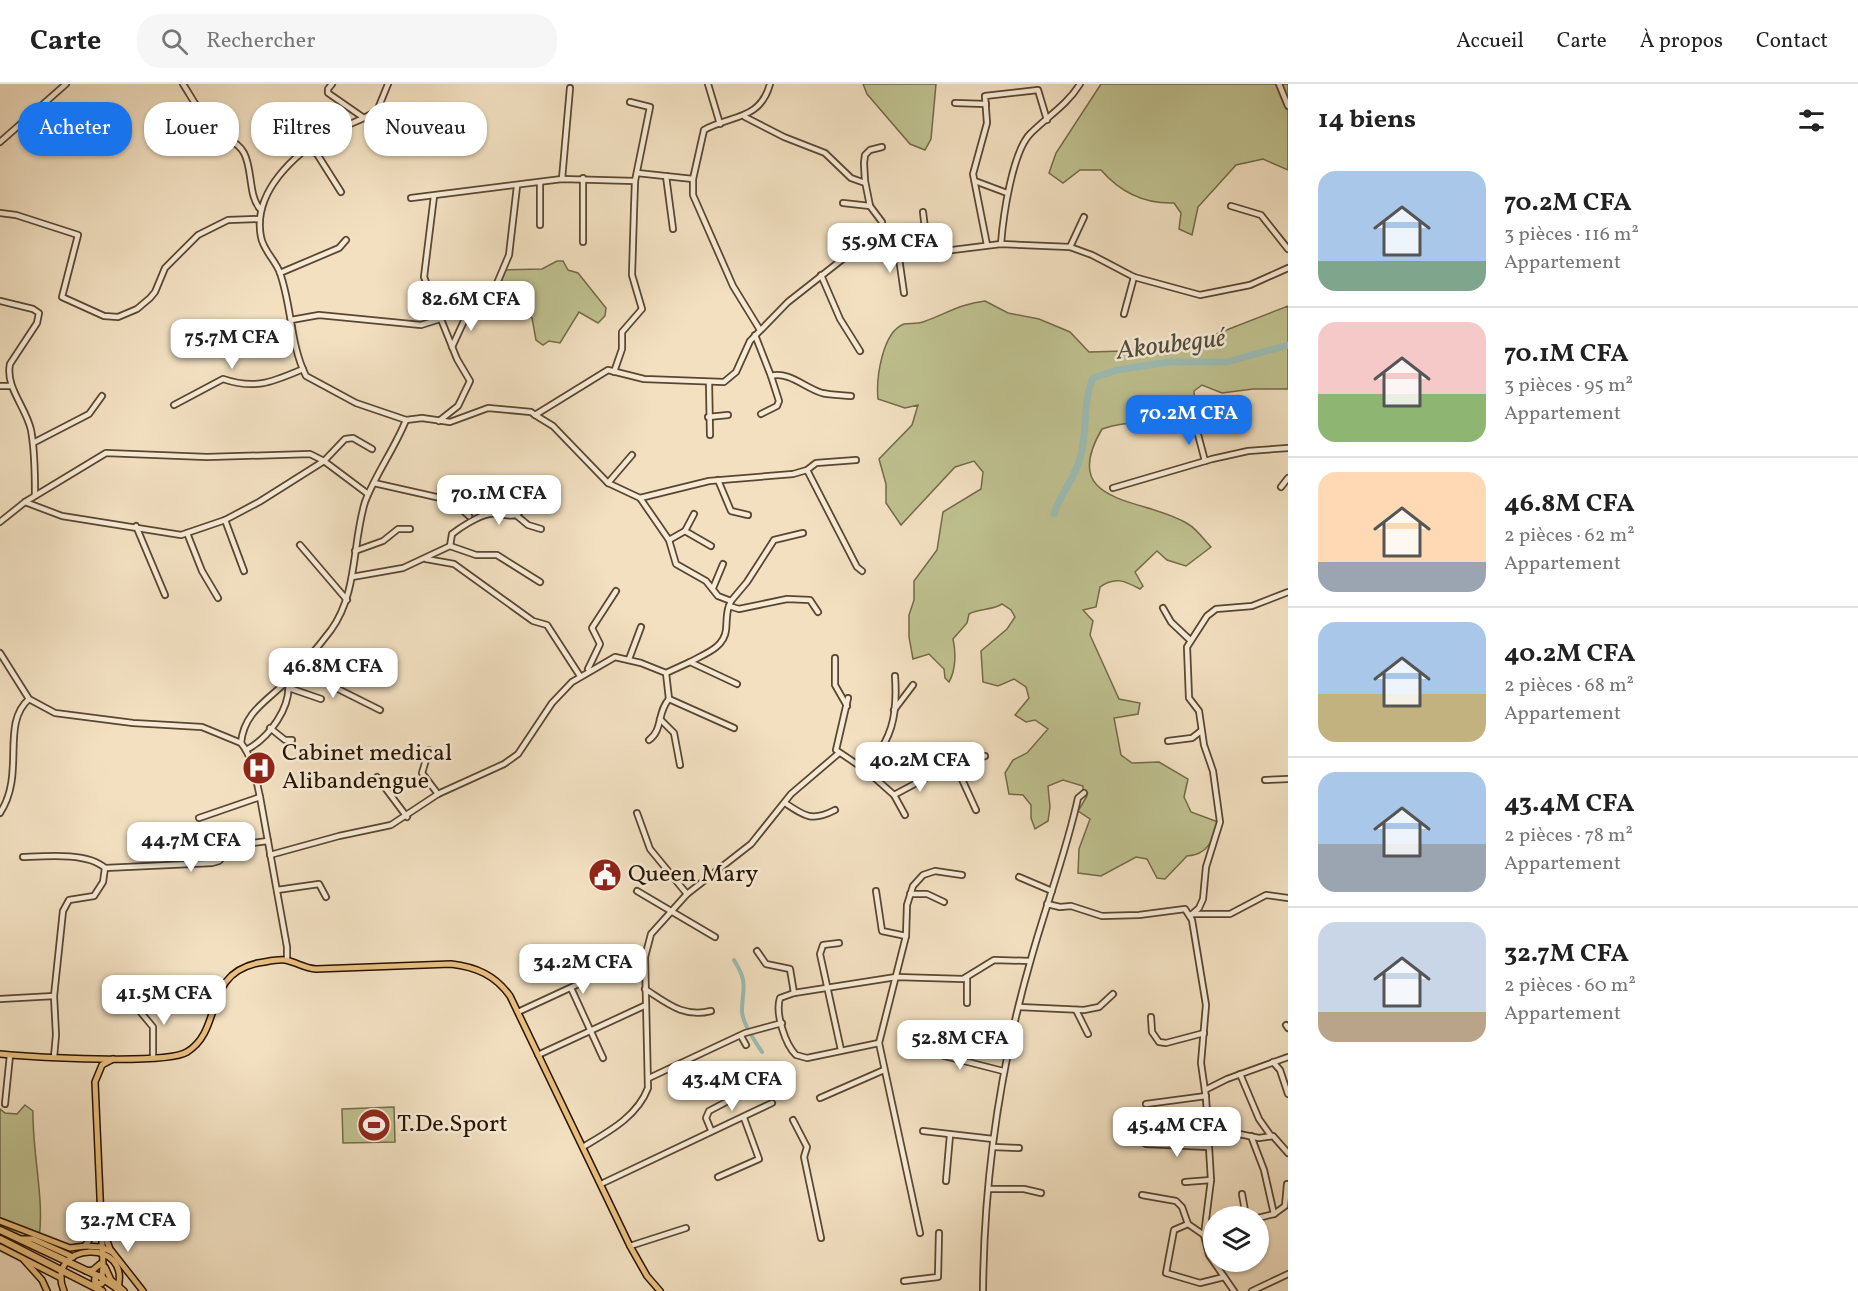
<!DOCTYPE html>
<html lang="fr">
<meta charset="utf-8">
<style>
:root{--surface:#fff;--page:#f6f6f6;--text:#222;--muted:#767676;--line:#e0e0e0;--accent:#1a73e8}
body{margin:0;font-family:Vollkorn,serif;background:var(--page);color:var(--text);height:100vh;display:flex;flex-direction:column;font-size:22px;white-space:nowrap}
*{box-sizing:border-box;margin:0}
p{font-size:20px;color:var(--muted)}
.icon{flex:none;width:33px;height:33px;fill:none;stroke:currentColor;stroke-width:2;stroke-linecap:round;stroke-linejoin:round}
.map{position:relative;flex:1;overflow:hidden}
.side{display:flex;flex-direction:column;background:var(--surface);width:570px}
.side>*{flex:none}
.hud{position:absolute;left:18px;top:18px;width:570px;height:54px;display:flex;gap:12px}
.controls{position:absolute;left:1203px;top:1122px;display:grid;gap:12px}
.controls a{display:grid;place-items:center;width:66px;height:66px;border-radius:50%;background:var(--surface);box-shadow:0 2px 4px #0004;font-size:30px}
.price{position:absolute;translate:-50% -51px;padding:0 14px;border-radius:12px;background:#fff;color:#222;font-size:20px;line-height:39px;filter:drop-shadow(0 2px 3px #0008)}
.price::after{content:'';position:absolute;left:50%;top:36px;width:18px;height:14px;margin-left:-9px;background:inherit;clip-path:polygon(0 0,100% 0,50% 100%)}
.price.current{background:var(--accent);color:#fff}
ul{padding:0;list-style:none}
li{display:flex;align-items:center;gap:18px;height:150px;padding:0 30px}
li+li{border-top:2px solid var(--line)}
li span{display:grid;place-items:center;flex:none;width:168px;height:120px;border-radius:18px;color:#555}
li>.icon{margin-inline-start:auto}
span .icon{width:72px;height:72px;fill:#fffc;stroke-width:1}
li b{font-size:26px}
h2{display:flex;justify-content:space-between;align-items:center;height:72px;padding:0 30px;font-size:26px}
.chip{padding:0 21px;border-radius:24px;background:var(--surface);box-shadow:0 2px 4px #0004;font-size:21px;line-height:54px}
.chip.current{background:var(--accent);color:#fff}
header{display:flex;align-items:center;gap:36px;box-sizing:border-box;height:84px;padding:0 30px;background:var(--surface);border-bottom:2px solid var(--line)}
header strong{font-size:28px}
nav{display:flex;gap:33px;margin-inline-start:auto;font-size:21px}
.search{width:420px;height:54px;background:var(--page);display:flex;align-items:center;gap:15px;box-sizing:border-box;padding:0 21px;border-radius:24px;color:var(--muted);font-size:22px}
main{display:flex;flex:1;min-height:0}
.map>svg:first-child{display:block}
</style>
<header>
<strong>Carte</strong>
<div class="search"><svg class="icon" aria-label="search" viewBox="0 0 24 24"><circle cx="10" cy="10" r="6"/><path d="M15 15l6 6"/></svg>Rechercher</div>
<nav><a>Accueil</a><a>Carte</a><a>À propos</a><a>Contact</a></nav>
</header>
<main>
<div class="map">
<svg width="1288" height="1207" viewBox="0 0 1288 1207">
<rect width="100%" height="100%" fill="#f2e0c1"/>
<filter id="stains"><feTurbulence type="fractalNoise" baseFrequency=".00333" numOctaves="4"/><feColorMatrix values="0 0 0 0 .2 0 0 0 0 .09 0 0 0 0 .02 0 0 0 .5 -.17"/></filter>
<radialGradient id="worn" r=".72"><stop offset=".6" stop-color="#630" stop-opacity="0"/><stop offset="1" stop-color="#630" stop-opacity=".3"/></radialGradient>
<!-- green -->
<g fill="#bfc190" stroke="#736a48" stroke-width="1.5">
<polygon points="863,0 936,0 931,55 925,66 910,60 867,10"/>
<path d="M 1101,0 L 1288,0 L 1288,86 L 1263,75 L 1236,81 L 1198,123 L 1192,151 L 1179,145 L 1181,129 L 1174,119 C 1144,120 1120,108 1101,86 L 1080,86 L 1063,99 L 1049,89 L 1056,69 Z"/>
<polygon points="557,177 563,177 568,186 578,189 606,224 605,232 598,239 579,228 560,259 549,257 543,261 536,256 532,234 498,209 503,186 542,185"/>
<path d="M 985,217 L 1008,229 L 1039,235 L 1070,248 L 1089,268 L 1124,267 L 1211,252 L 1288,222 L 1288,305 L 1253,305 L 1222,309 L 1202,301 L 1194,307 L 1195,322 C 1163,348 1138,332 1102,345 C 1056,423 1146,413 1188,440 C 1197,445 1204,456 1211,463 L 1186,482 L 1167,476 L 1157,467 L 1135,488 L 1143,502 L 1140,505 C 1125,497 1115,492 1100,503 L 1096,523 L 1083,526 L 1093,537 L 1090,551 L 1119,615 L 1140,619 L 1138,630 L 1114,634 L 1121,671 L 1132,679 L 1159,678 L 1188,695 L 1184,713 L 1191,728 L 1218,738 C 1213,756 1208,771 1187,772 L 1165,795 L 1157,794 L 1147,775 L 1136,773 L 1101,792 L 1078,789 L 1079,765 L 1090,735 L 1078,727 L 1087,712 L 1083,707 L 1083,702 L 1063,696 L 1048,702 L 1050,723 L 1048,737 L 1035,745 L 1031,734 L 1031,721 L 1023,711 L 1009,710 L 1005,689 L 1013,676 L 1027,669 L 1048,645 L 1035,636 L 1026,638 L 1015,631 L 1029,614 L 1026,603 L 1014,595 L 998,602 L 983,598 L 981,567 L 1007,545 L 1015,533 L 1011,526 L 1002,520 C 991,527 979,524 969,530 L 967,539 L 953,555 C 956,568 956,586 949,598 L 945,594 L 944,585 L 929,570 L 913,575 L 909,553 L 909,531 L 914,516 L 914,497 L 937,466 L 943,428 L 981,405 L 983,388 L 974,377 L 955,383 L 901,441 L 886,419 L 886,400 L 879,375 L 912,341 L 918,321 L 905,324 L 878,315 C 876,295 882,248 904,240 C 910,239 917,240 923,238 C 946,230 959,220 985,217 Z"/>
<path d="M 25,1021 L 33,1027 C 32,1071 46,1119 38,1160 L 0,1141 L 0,1025 L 5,1029 L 17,1030 Z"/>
<polygon points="394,1023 395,1058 343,1059 342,1025"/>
</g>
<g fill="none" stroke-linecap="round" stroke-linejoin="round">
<!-- canal -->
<path stroke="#9bbdb5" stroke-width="4" d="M 734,876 C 748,899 743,901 742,925 C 741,938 755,957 762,968"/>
<!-- river -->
<path stroke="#9bbdb5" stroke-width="7" d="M 1054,430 C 1060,410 1075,394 1080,374 C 1088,348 1082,319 1093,294 L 1117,286 L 1169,278 L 1227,278 L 1288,261"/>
<defs>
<g id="minor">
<path d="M 183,0 C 194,17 203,36 219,48 C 228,56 238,58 244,69 C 253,86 248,113 261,126"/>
<polyline points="332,0 328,5 328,9 364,34"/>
<path d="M 388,0 L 377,27 C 362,36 346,41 331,49 C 295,69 252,108 261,153 C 263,166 276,177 280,189 C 292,223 290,260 306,292 L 356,319 L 406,336 L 422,334 L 450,338 L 488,324 L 531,328 L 535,331 L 608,286 L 644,295 L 724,298 L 736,288 L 750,257 L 788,218 L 844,174 L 859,168 L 881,166 L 928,169 L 1001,160 L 1070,163 L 1092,171 L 1134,193 L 1200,211 L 1250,201 L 1288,184"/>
<polyline points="708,0 720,40"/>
<polyline points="1279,0 1288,22"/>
<polyline points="955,19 986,20"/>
<polyline points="745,33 784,53 825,69 851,94 865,99"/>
<polyline points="0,58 66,0"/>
<polyline points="180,60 203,32"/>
<polyline points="309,65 317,70 341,108"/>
<polyline points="637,89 693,95"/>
<polyline points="666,92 673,145"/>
<polyline points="583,94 583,158"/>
<polyline points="562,95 570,4"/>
<polyline points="975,97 1007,109"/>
<polyline points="540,99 540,141"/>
<polyline points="434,112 424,193 457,275 470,297 458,322 439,337"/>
<polyline points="411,114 562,95 635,97"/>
<polyline points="843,119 870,122"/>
<polyline points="1231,122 1261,131 1288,165"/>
<polyline points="923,128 928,169"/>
<polyline points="0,129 16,131 78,151 62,213 104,232 118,233 137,225 150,214 155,208 165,184 198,151 228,136 259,135"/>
<path d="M 1001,160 C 1003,134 1012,67 1031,49 C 1048,32 1067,21 1080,0"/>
<polyline points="987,161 973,90 987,39 985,12 1038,6 1047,36"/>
<polyline points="1070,163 1084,133"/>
<polyline points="881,166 882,138 870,122 865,97 864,79 865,71 870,66 882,63"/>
<polyline points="898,167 904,209"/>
<polyline points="280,189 339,164 346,156"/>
<polyline points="821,191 840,235 860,267"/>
<path d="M 0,217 L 33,225 L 39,229 L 37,239 L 10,280 C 5,303 26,323 31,346 C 35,367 35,389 35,411"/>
<polyline points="1124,230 1134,193"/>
<polyline points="291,236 319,231 421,241 440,235"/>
<path d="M 760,246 L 733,202 L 693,111 L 693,95 L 704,46 C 730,31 760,37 770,0"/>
<polyline points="226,251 273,250 292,243"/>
<path d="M 755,251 L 771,292 C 789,287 805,304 822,309 C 831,311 842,311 851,312"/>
<polyline points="452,263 469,226 492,211 509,171 517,102"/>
<polyline points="614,288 622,265 622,248 642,225 632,191 634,126 635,97 650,23 630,18"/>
<polyline points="709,299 710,351"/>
<polyline points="0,302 11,302"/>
<path d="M 174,321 L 223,295 C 256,306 272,298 303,285"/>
<polyline points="761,330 777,322 779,317 771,292"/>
<polyline points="535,331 553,342 608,399 640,414 709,397 793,390 807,386 816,379 856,376"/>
<polyline points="708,333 728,331"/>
<polyline points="1196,343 1205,377"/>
<polyline points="33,359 89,330 102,312"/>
<polyline points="807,386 857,483 862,487"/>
<polyline points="718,396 731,427 748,431"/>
<polyline points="374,399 445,415 455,419 469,432"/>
<polyline points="608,399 632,371"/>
<polyline points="1281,403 1288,394"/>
<polyline points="1113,404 1212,375 1248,367 1288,364"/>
<polyline points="640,414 669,456 676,480 706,497 718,512 731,517 747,498 774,456 803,449"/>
<polyline points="25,418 62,432 181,451 225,436 259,418 324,377 345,355 353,354 372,365"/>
<polyline points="516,431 528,441 541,445"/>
<polyline points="225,436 244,487"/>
<polyline points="0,438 25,418 106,369 207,373 310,370 324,377 368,410"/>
<polyline points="136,442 165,511"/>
<polyline points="685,447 694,430"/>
<polyline points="187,449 202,487 218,514"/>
<polyline points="669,456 685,447 711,462"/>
<polyline points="300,461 347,516"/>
<path d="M 450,462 L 452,450 C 461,443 478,432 489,430 C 506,427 516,441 525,419"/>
<polyline points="355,467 383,457 398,445 410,445"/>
<polyline points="426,475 454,480 533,537 547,541 580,592"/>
<polyline points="352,493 403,484 450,462 476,471 497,471 540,498"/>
<polyline points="713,504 723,480"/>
<polyline points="731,517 729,522 739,525 787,515 810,516 818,528"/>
<polyline points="1163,524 1171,538 1190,556"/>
<polyline points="0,569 29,615 55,629 133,639 202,643 241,659"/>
<polyline points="835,574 835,601 847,622"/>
<polyline points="629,575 641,543"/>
<path d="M 690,578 C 704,570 724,564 726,546 C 727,537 726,530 729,522"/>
<polyline points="298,585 380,626"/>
<polyline points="588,585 600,560 592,544 616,507"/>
<polyline points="666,589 690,578 737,600"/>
<polyline points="289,604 321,615"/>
<path d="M 848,614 L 836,666 L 867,687 C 891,654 898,635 895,592"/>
<polyline points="894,626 913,601"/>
<polyline points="660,635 674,649 680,681"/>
<polyline points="270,644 285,656 292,656"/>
<path d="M 649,656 C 663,646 657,628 669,615"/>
<polyline points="1168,657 1192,654 1201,647"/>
<path d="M 246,666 C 269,654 292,623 288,597"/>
<polyline points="429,666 422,689 438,710"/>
<polyline points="955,680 976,726"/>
<polyline points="867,687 894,711 952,680 985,672"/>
<polyline points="377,693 407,733"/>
<polyline points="1265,696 1288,695"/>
<polyline points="894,711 905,731"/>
<path d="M 785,719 C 804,732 812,738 835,726"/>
<path d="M 0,729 C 26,690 0,640 29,615"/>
<polyline points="637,729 650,765 687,810"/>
<polyline points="199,734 260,713"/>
<polyline points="270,771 339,752 391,741 438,710 504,680 518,670 552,619 572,598 615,573 641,579 666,589 669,615 734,644"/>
<path d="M 23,773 C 45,772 88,768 105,784 L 103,798 L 94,812 L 69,816 L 63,827 L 54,912 L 56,951 L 54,973"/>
<path d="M 105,784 L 212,779 L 219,777 C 236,757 242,761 268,757"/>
<polyline points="1019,793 1052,807"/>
<polyline points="277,806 319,800 326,813"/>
<polyline points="637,807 715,853"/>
<polyline points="876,807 882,847 906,852"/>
<polyline points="910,810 927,810 944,818"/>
<polyline points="1047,820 1060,823 1071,822 1102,832 1139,831 1185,825 1192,836 1206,921 1201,979 1206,1014 1211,1096 1204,1151 1209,1171 1234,1207"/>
<polyline points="1192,830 1230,830 1266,811 1288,814"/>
<polyline points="1190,832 1199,824 1203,815 1206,783 1220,738 1213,687 1204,661 1199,627 1189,614 1187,563 1207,532 1216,525 1252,522 1288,508"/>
<polyline points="839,859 823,861 820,870 841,966"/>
<polyline points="757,867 766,880 790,885 794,909"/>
<path d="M 287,876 L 287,863 L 260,713 C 256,695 253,674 241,659 C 244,627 269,616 289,595 C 304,580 318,563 331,546 C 358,509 352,460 365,418 C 375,391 395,364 406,336"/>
<polyline points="571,904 603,974"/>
<path d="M 645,905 C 667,919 683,934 711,927"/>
<polyline points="0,915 54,912"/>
<polyline points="967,919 967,894"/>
<polyline points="1019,923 1084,926 1099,923 1113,910"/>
<polyline points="138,925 153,943 153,973"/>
<polyline points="1076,926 1088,950"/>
<polyline points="518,928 639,872 645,873"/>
<polyline points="1151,933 1152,948 1159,958 1166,959 1204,949"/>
<polyline points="1286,941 1288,944"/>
<polyline points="1004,942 1014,946"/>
<polyline points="741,952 746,961"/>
<path d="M 879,959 L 807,974 L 796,971 C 785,960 775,929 780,914 L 794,909 L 896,893 L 963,895 L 994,876 L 1030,877"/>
<polyline points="921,966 1003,987"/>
<polyline points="538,971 644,922"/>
<polyline points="1273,978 1280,986 1288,1010"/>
<polyline points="1240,990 1259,1035 1271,1052"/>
<polyline points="649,994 745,949 782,939"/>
<polyline points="1205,1006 1227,995 1288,973"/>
<polyline points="820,1014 884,986"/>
<polyline points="5,1020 10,971"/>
<polyline points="1146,1020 1206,1012"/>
<polyline points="793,1036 807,1063 804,1073 821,1154"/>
<polyline points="1209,1044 1259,1054 1273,1052 1288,1069"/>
<polyline points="711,1046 706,1034 709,1027 747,1007"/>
<polyline points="923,1047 993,1055"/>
<polyline points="1251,1052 1264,1086 1274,1130"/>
<polyline points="1146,1060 1209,1063"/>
<path d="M 583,1063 C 608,1048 637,1033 648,1004 L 645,873 L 651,850 L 687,810 L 751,760 L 791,710 L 839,669"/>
<polyline points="993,1063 1019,1064"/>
<polyline points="718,1093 759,1075 744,1034"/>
<polyline points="946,1097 950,1051"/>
<polyline points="1185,1098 1211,1096"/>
<polyline points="601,1100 772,1019"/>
<polyline points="989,1105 1024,1105 1041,1109"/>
<polyline points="1242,1110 1246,1132"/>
<polyline points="1142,1111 1176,1117 1182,1123 1188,1140 1204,1151 1214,1148"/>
<polyline points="1258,1134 1274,1130 1285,1122 1287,1100"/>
<polyline points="1188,1140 1174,1146 1166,1189 1200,1199 1224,1193"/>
<polyline points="920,1149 879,959 906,852 907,821 913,802 923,791 935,787 962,791"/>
<polyline points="630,1162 686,1144"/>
<polyline points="904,1197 938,1193 939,1149"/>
<path d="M 983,1207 C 984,1095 1000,983 1031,875 C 1046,821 1066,769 1078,714 L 1084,709"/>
<polyline points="1252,1207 1288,1190"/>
</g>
<g id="major">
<path d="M 0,970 C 31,973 166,981 187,968 C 224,945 202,891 258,879 C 266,878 277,875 285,876 C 296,878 304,884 316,885 L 451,880 C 476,883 495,891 510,912 L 630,1162 L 647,1192 L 660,1207"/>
<polyline points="0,1137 70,1164 85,1162 99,1141"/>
<polyline points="102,1144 110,1165 143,1207"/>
<polyline points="22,1155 33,1155 73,1173"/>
<polyline points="85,1162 101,1163 112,1168"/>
<polyline points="0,1163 61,1194"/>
<polyline points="24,1176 42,1196 47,1207"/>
<polyline points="105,1183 111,1196 124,1207"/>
<polyline points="86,1187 93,1186 100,1180"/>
<polyline points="102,1194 103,1181 95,998 102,981 113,975"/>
<path d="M 64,1207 C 43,1158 135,1152 117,1207"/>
</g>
<g id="highway">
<polyline points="0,1146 98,1192"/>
<polyline points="0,1155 102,1207"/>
<circle cx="99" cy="1196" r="4"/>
<polyline points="102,1194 121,1207"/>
</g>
</defs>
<!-- minor casing -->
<use href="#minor" stroke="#5a4630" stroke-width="8"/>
<!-- major casing -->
<use href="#major" stroke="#271300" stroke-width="8"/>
<!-- highway casing -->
<use href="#highway" stroke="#271300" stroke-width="9"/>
<!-- minor -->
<use href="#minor" stroke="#f7ebd7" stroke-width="4.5"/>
<!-- major -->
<use href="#major" stroke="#e9c080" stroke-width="5"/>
<!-- highway -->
<use href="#highway" stroke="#e9c080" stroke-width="6"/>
</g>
<!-- icons -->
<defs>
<symbol id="hospital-disc" viewBox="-11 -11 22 22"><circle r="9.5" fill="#8f2418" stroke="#f7ebd7"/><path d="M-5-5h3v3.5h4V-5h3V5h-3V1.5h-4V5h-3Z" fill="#fff"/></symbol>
<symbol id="civic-disc" viewBox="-11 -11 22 22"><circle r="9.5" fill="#8f2418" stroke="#f7ebd7"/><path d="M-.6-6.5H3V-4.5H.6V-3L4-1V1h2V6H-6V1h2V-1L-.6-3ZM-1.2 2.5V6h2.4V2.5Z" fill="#fff"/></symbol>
<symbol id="stadium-disc" viewBox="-11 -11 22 22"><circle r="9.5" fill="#8f2418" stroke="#f7ebd7"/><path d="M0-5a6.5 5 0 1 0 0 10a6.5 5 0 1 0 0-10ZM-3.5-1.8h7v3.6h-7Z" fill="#fff"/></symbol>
</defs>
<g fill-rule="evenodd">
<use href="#hospital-disc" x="240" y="665" width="38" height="38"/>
<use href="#civic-disc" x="586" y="772" width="38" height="38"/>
<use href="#stadium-disc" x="355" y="1022" width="38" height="38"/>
</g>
<g text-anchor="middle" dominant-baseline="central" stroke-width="5" stroke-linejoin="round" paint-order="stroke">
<!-- poi labels -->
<g font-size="24" fill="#271300" stroke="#f7ebd7" text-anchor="start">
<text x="282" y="670">Cabinet medical<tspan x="282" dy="28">Alibandengue</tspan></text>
<text x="628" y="791">Queen Mary</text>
<text x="397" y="1041">T.De.Sport</text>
</g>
<!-- water labels -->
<g font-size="26" font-style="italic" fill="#504e3f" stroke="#f7ebd7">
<text transform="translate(1171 261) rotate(-7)">Akoubegué</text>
</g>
</g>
<rect width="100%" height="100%" filter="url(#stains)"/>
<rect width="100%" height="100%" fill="url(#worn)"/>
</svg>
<div class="controls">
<a><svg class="icon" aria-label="layers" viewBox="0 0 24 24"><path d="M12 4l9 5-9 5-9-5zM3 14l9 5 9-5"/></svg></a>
</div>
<b class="price" style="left:890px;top:190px">55.9M CFA</b>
<b class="price" style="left:471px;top:248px">82.6M CFA</b>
<b class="price" style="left:232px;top:286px">75.7M CFA</b>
<b class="price current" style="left:1189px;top:362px">70.2M CFA</b>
<b class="price" style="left:499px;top:442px">70.1M CFA</b>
<b class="price" style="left:333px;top:615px">46.8M CFA</b>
<b class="price" style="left:920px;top:709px">40.2M CFA</b>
<b class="price" style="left:191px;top:789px">44.7M CFA</b>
<b class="price" style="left:583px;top:911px">34.2M CFA</b>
<b class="price" style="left:164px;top:942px">41.5M CFA</b>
<b class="price" style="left:960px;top:987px">52.8M CFA</b>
<b class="price" style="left:732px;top:1028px">43.4M CFA</b>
<b class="price" style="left:1177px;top:1074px">45.4M CFA</b>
<b class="price" style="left:128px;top:1169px">32.7M CFA</b>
<div class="hud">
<a class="chip current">Acheter</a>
<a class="chip">Louer</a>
<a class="chip">Filtres</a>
<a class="chip">Nouveau</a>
</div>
</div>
<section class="side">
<h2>14 biens<svg class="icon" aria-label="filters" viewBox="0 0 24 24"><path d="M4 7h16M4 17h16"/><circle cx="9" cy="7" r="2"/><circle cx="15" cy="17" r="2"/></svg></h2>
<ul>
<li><span style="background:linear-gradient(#a9c7e8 75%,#7fa58c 0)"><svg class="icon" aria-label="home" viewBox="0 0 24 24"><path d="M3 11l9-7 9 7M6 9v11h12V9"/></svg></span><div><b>70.2M CFA</b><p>3 pièces · 116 m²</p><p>Appartement</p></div></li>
<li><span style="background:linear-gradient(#f6c9c9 60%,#8fb573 0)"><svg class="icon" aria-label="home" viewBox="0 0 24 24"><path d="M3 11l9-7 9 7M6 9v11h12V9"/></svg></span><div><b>70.1M CFA</b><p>3 pièces · 95 m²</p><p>Appartement</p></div></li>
<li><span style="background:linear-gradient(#ffd9b3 75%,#9aa5b1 0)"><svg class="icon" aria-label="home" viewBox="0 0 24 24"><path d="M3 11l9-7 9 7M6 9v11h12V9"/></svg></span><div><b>46.8M CFA</b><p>2 pièces · 62 m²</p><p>Appartement</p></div></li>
<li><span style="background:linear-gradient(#a9c7e8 60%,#c2b280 0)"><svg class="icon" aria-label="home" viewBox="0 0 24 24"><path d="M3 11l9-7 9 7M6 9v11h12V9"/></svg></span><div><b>40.2M CFA</b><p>2 pièces · 68 m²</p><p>Appartement</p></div></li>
<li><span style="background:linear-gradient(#a9c7e8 60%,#9aa5b1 0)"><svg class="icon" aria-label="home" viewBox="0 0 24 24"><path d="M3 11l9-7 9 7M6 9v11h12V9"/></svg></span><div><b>43.4M CFA</b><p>2 pièces · 78 m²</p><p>Appartement</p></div></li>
<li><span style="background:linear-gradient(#c9d6e8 75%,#b9a48a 0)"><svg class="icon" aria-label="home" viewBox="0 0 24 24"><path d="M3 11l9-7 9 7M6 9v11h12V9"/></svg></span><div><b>32.7M CFA</b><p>2 pièces · 60 m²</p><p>Appartement</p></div></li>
</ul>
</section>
</main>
